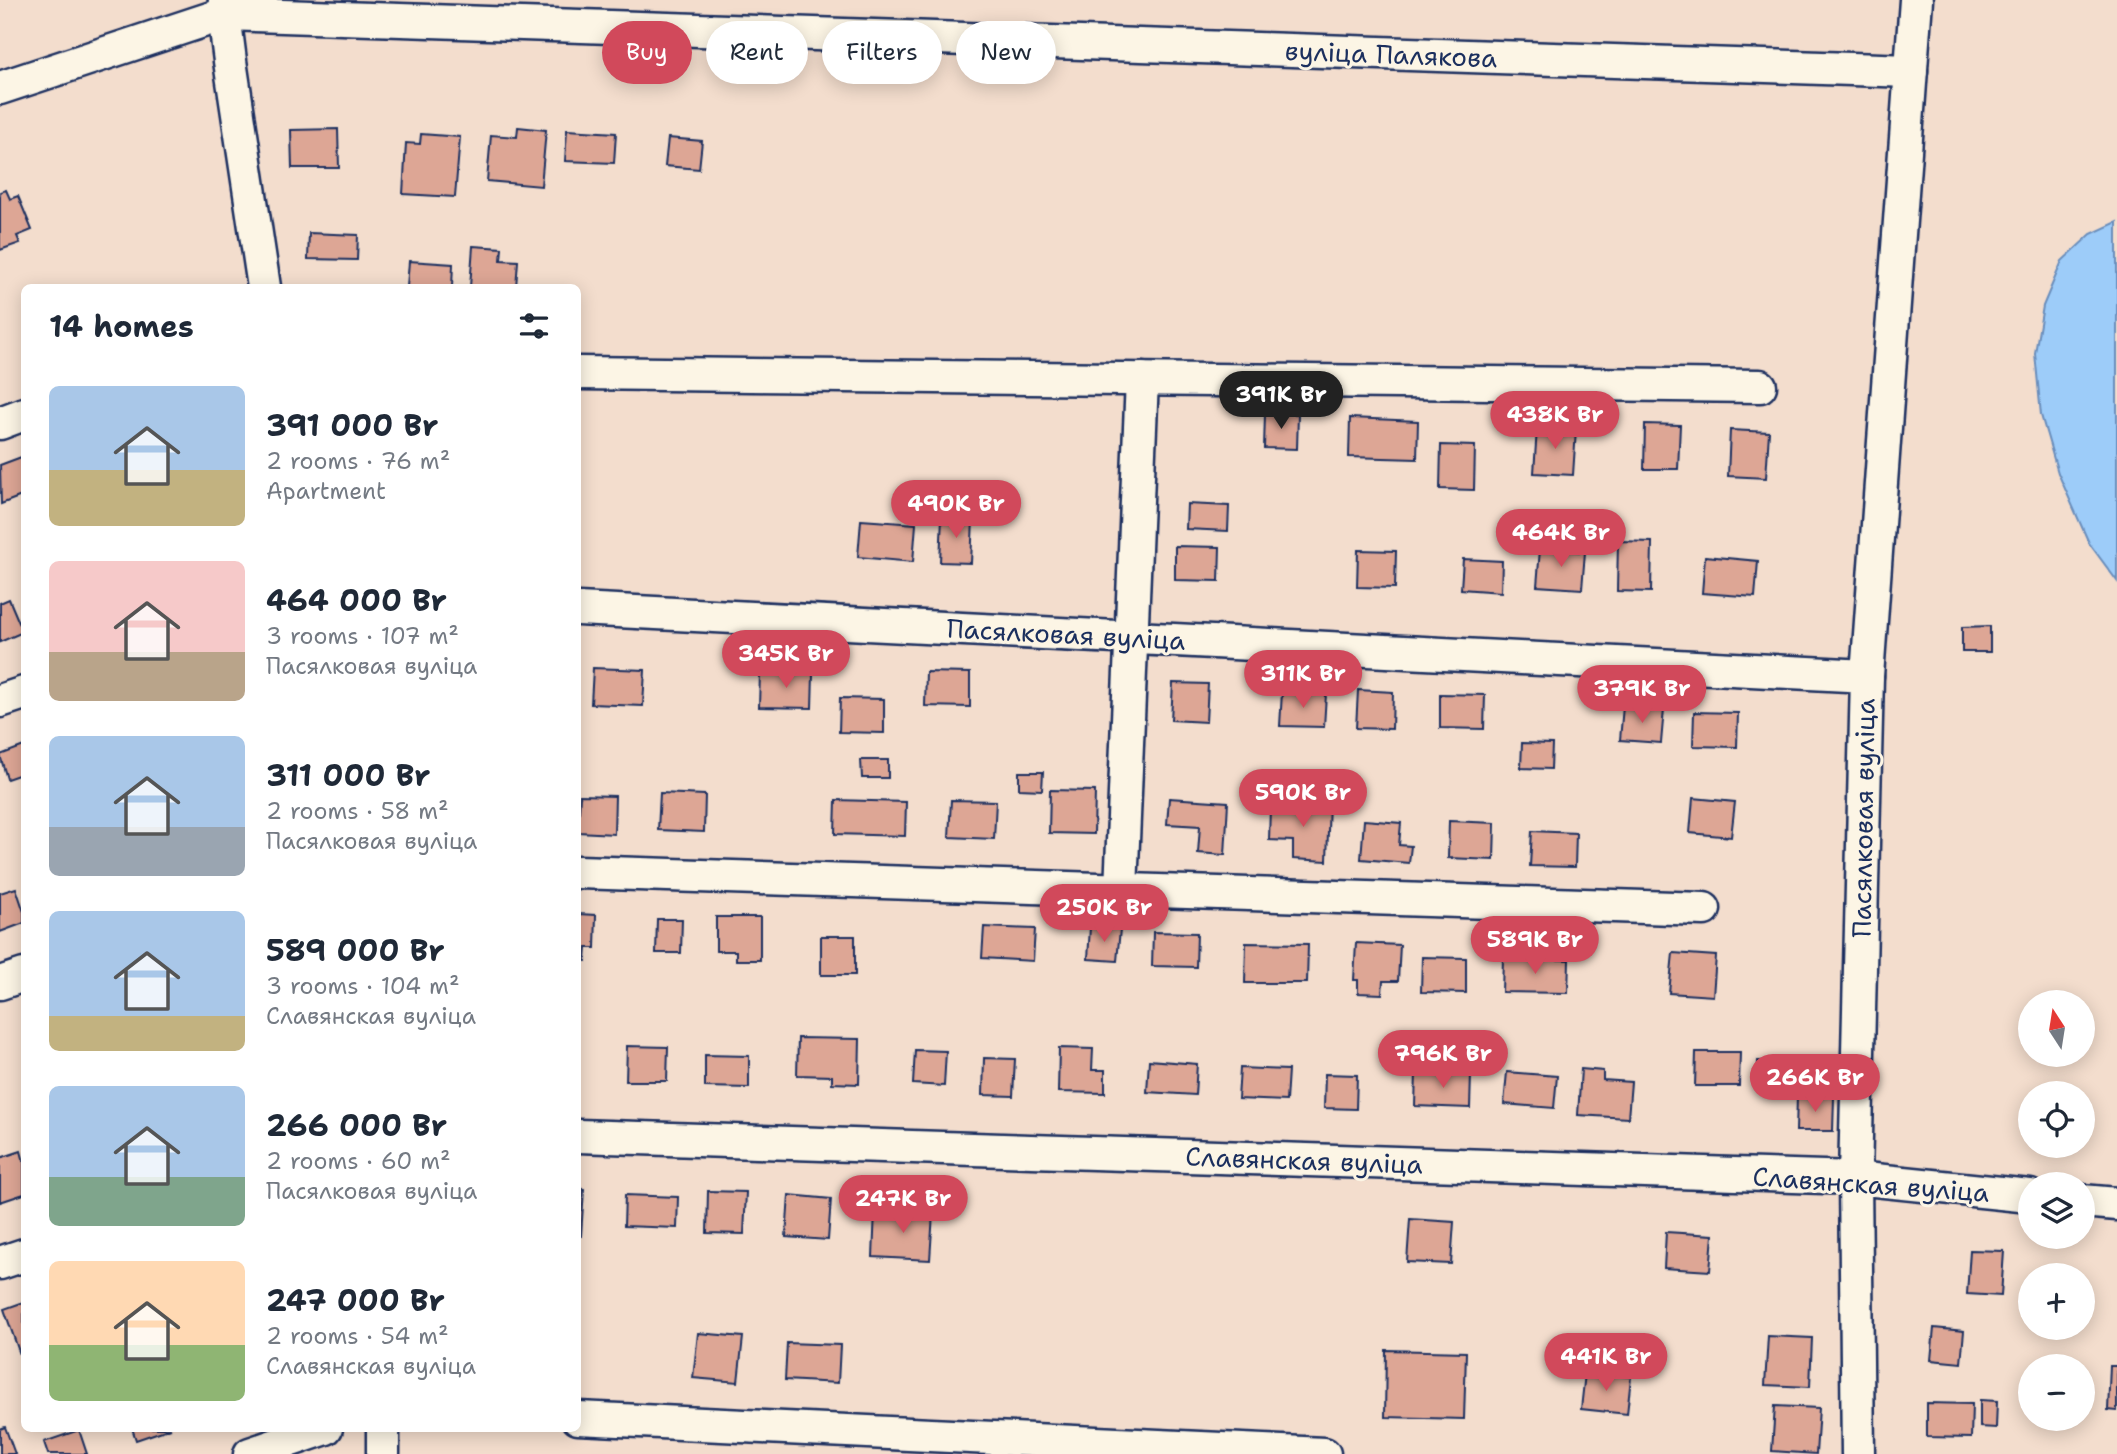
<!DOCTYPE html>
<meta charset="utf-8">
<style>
:root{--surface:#fff;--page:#f2f2f3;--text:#1f2937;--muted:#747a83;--accent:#d1495b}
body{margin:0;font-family:"Shantell Sans",sans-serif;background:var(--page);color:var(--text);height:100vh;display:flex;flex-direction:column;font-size:26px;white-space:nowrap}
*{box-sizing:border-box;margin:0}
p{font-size:23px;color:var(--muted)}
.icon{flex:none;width:38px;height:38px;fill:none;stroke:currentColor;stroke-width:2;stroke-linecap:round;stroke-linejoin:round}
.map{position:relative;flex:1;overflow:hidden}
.drawer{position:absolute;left:21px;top:284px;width:560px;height:1148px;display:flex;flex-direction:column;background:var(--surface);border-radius:10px;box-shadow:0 4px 18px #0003}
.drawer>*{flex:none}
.top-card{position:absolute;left:602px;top:21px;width:665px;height:63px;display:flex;gap:14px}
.needle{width:46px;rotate:348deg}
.controls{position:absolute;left:2018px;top:990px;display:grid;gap:14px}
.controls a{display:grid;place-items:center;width:77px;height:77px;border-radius:50%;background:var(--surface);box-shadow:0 4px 18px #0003;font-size:35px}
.price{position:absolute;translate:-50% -60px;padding:0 16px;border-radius:24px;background:var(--accent);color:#fff;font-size:23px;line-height:46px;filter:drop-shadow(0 2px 4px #0008)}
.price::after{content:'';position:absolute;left:50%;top:42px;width:21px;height:16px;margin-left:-10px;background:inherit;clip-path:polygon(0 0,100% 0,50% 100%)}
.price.active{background:#222;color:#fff}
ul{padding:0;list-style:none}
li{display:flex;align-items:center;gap:21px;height:175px;padding:0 28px}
li span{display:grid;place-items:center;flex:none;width:196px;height:140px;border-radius:10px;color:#555}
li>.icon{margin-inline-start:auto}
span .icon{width:84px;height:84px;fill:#fffc;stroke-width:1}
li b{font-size:30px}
h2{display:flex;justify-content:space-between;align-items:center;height:84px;padding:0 28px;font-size:30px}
.chip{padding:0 24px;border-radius:32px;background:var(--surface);box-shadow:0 4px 18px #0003;font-size:24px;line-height:63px}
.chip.active{background:var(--accent);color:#fff}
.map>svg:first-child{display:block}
</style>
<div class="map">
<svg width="2117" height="1454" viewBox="0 0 2117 1454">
<rect width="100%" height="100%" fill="#f3ddcd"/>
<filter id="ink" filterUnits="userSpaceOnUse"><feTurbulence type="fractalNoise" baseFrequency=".0143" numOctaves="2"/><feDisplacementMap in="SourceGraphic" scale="14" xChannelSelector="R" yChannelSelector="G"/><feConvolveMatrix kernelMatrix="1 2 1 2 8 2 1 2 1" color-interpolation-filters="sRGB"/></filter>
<g filter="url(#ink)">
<!-- water -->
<polygon fill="#9dccf9" stroke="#698dbb" stroke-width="2" points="2117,222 2117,581 2089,543 2058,473 2041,415 2035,353 2043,306 2062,261 2091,234"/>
<!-- building -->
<g fill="#dda695" stroke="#1b2f5e" stroke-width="2">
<polygon points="518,127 546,130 541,186 487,181 491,135 517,137"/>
<polygon points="338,129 339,168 292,168 291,130"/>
<polygon points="567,130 616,133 614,163 565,161"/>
<polygon points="421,134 460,137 455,197 403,194 406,143 420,144"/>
<polygon points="668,138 702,141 699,169 665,166"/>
<polygon points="6,190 10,199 18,196 32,230 17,236 20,243 0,250 0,192"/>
<polygon points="309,233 358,235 357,260 308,259"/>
<polygon points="473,246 502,248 501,260 518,261 516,287 470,287"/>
<polygon points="409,261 453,264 452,287 407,287"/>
<polygon points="1265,414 1298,414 1297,449 1264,448"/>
<polygon points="1350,418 1418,421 1417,459 1349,457"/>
<polygon points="1645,424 1680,425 1678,469 1644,469"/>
<polygon points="1537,428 1576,430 1573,475 1534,473"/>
<polygon points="1730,430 1769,432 1766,478 1728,476"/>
<polygon points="1441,445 1475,446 1474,490 1440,489"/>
<polygon points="24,456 24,495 1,504 0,465"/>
<polygon points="1187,504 1229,506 1228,531 1186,529"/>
<polygon points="942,517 973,519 971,563 940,562"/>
<polygon points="861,520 916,524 913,562 858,557"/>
<polygon points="1618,541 1652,542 1651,592 1617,591"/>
<polygon points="1175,546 1220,547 1219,581 1175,580"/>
<polygon points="1540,549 1585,552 1582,589 1537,586"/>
<polygon points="1358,550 1396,551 1395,588 1357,587"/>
<polygon points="1705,556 1758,561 1755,597 1702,593"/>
<polygon points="1463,559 1502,561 1501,592 1461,589"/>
<polygon points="9,599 23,632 0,642 0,603"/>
<polygon points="1990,626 1990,652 1962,652 1962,627"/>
<polygon points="593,668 645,670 643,706 591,704"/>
<polygon points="760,672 813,674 812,708 759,707"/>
<polygon points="926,672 970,673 970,707 925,706"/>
<polygon points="1173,683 1208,684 1206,722 1171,720"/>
<polygon points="1358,690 1393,692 1392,729 1356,728"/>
<polygon points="1282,692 1326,694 1324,727 1280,726"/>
<polygon points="1440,694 1485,695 1484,729 1440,728"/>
<polygon points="840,698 884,699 884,733 839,732"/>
<polygon points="1623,706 1664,709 1661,743 1620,740"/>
<polygon points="1694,712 1738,713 1737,747 1693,746"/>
<polygon points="1522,743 1552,744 1551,769 1521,768"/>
<polygon points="24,746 24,773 7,779 0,755"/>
<polygon points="861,760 888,760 888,778 862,778"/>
<polygon points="1019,772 1043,772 1042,790 1019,789"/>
<polygon points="1050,790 1095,791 1094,834 1049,833"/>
<polygon points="660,793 705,795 704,832 658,830"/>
<polygon points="580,795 615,796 614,834 578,832"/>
<polygon points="1169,798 1228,802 1225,855 1198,853 1200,826 1167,824"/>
<polygon points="1693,798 1735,802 1731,837 1690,833"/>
<polygon points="836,800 906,802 905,836 835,834"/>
<polygon points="951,800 996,801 994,839 949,837"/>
<polygon points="1295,800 1329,801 1327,861 1293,859 1293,841 1269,840 1270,807 1295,808"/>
<polygon points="1364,820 1401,823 1399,845 1411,846 1409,863 1361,859"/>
<polygon points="1449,821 1495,823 1494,860 1448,858"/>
<polygon points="1532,831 1576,833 1575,867 1530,866"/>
<polygon points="16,888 24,912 24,923 0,932 0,893"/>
<polygon points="578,914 596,915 595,948 587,948 586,961 578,960"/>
<polygon points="716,917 760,917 760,960 736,960 736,951 716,951"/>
<polygon points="657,919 682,919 681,953 656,953"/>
<polygon points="984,927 1035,929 1033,961 982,958"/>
<polygon points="1090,927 1120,929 1117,961 1088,959"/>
<polygon points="1153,932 1197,933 1196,967 1152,966"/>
<rect x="821" y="936" width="34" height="39"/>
<polygon points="1246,943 1308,944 1307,983 1245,983"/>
<polygon points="1356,943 1400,945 1398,981 1383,981 1382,994 1358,993 1358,980 1354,980"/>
<polygon points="1673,953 1716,956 1713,996 1669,993"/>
<polygon points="1422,957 1466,958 1466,993 1421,992"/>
<polygon points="1503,958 1569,960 1568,993 1502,992"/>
<polygon points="798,1038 860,1039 859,1084 832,1083 832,1076 797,1075"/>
<polygon points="627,1046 668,1047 667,1081 626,1081"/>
<polygon points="1059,1048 1093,1049 1092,1070 1105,1070 1105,1093 1058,1092"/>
<polygon points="915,1050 946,1051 944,1086 913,1084"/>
<polygon points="1696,1052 1740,1052 1739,1086 1695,1086"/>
<polygon points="705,1055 749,1056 749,1088 705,1087"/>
<polygon points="984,1058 1015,1059 1013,1096 983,1095"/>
<polygon points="1149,1060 1197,1064 1195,1095 1147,1092"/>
<polygon points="1758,1061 1785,1062 1784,1092 1757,1091"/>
<polygon points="1240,1068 1288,1070 1286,1101 1238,1099"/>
<polygon points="1581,1069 1603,1071 1603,1080 1631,1082 1628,1118 1578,1115"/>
<polygon points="1416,1072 1471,1074 1470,1108 1415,1106"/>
<polygon points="1507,1072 1557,1076 1554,1108 1504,1104"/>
<polygon points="1325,1074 1357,1075 1356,1109 1324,1108"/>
<polygon points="1797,1096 1834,1097 1833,1131 1796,1131"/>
<polygon points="21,1151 24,1162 24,1194 0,1202 0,1158"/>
<polygon points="578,1188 584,1189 581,1236 578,1236"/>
<polygon points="708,1191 746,1192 744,1234 707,1233"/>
<polygon points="625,1195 678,1197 677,1228 624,1226"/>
<polygon points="789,1195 831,1199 828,1240 786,1237"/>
<polygon points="875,1210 933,1213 930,1260 873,1257"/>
<polygon points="1410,1219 1454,1222 1451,1264 1407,1262"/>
<polygon points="1666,1232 1713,1235 1710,1271 1664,1268"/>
<polygon points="1970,1250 2004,1251 2001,1296 1967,1294"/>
<polygon points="24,1302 24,1363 23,1363 4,1309"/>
<polygon points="1934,1328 1964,1331 1961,1363 1931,1360"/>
<polygon points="698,1333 743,1337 738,1382 693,1378"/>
<polygon points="1768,1336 1812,1338 1810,1387 1765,1385"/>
<polygon points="787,1343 840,1345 838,1383 785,1380"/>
<polygon points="1386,1350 1466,1352 1464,1419 1385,1417"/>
<polygon points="2110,1366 2117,1366 2117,1411 2108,1410"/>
<polygon points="1585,1373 1631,1377 1627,1414 1581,1409"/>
<polygon points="1980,1400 1997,1401 1996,1428 1980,1427"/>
<polygon points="1927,1403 1972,1404 1971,1438 1927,1437"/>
<polygon points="1775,1406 1819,1408 1816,1454 1772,1451"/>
<polygon points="5,1427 15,1454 0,1454 0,1429"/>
<polygon points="132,1428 171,1428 136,1440"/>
<polygon points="79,1430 87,1454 48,1454 44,1442"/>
</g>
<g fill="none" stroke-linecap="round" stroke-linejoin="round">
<defs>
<g id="minor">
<polyline points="225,0 224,14 230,61 264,287"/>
<polyline points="0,88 224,14 1911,71"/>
<polyline points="578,373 1760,386"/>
<polyline points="0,423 24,414"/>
<polyline points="578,609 1867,676 1855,1178 1858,1454"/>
<polyline points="1867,676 1916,0"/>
<polyline points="0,701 24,693"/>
<polyline points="578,872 1704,909"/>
<polyline points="1121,890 1142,379"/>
<polyline points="0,983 24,975"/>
<polyline points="578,1136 1855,1178 2030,1196"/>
<polyline points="2082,1201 2117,1204"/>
<polyline points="0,1263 24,1255"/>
<polyline points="578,1418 1324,1454"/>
<polyline points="250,1454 326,1428"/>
<polyline points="383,1454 383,1428"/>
</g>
</defs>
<!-- minor casing -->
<use href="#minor" stroke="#1b2f5e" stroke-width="37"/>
<!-- minor -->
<use href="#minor" stroke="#fcf5e5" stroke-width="32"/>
</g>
</g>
<g text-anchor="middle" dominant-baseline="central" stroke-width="6" stroke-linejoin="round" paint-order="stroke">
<!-- street labels -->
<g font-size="26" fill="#1b2f5e" stroke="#fcf5e5">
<text transform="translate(1391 54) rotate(2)">вуліца Палякова</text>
<text transform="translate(1066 634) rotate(3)">Пасялковая вуліца</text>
<text transform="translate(1863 818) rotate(-89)">Пасялковая вуліца</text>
<text transform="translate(1304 1160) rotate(2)">Славянская вуліца</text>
<text transform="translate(1871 1184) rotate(4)">Славянская вуліца</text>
</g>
</g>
</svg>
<div class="controls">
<a><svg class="needle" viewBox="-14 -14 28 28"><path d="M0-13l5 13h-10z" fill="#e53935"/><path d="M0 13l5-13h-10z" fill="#747a83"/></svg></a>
<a><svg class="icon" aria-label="locate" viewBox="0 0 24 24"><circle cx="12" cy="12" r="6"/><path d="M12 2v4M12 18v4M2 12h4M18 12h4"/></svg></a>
<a><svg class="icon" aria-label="layers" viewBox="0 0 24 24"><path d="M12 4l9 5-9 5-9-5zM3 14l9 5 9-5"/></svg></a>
<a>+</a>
<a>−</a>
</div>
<b class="price active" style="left:1281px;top:431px">391K Br</b>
<b class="price" style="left:1555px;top:451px">438K Br</b>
<b class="price" style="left:956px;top:540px">490K Br</b>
<b class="price" style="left:1561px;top:569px">464K Br</b>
<b class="price" style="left:786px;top:690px">345K Br</b>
<b class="price" style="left:1303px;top:710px">311K Br</b>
<b class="price" style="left:1642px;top:725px">379K Br</b>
<b class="price" style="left:1303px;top:829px">590K Br</b>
<b class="price" style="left:1104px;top:944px">250K Br</b>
<b class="price" style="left:1535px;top:976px">589K Br</b>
<b class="price" style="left:1443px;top:1090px">796K Br</b>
<b class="price" style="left:1815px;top:1114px">266K Br</b>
<b class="price" style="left:903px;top:1235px">247K Br</b>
<b class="price" style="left:1606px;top:1393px">441K Br</b>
<div class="top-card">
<a class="chip active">Buy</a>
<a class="chip">Rent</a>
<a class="chip">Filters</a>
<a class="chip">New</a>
</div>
<section class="drawer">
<h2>14 homes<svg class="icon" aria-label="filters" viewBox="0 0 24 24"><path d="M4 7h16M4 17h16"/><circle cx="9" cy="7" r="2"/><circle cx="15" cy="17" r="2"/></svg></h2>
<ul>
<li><span style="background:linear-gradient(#a9c7e8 60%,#c2b280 0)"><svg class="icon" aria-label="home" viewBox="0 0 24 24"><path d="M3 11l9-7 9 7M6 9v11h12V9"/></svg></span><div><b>391 000 Br</b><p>2 rooms · 76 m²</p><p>Apartment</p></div></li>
<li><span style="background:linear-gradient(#f6c9c9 65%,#b9a48a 0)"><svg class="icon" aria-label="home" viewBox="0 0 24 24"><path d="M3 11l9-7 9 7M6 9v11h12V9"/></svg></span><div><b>464 000 Br</b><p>3 rooms · 107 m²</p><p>Пасялковая вуліца</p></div></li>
<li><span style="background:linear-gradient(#a9c7e8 65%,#9aa5b1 0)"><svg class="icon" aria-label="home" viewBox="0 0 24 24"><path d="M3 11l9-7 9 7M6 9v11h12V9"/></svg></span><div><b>311 000 Br</b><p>2 rooms · 58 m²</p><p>Пасялковая вуліца</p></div></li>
<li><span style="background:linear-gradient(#a9c7e8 75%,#c2b280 0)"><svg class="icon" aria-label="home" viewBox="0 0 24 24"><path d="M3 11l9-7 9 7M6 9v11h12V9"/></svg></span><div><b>589 000 Br</b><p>3 rooms · 104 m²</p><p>Славянская вуліца</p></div></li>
<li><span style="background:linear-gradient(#a9c7e8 65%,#7fa58c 0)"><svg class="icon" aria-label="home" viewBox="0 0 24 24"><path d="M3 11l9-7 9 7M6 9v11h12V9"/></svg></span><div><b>266 000 Br</b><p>2 rooms · 60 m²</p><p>Пасялковая вуліца</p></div></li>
<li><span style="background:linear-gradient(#ffd9b3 60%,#8fb573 0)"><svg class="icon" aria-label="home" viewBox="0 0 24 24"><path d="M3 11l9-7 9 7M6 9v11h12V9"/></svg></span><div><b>247 000 Br</b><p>2 rooms · 54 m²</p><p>Славянская вуліца</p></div></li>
</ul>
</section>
</div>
